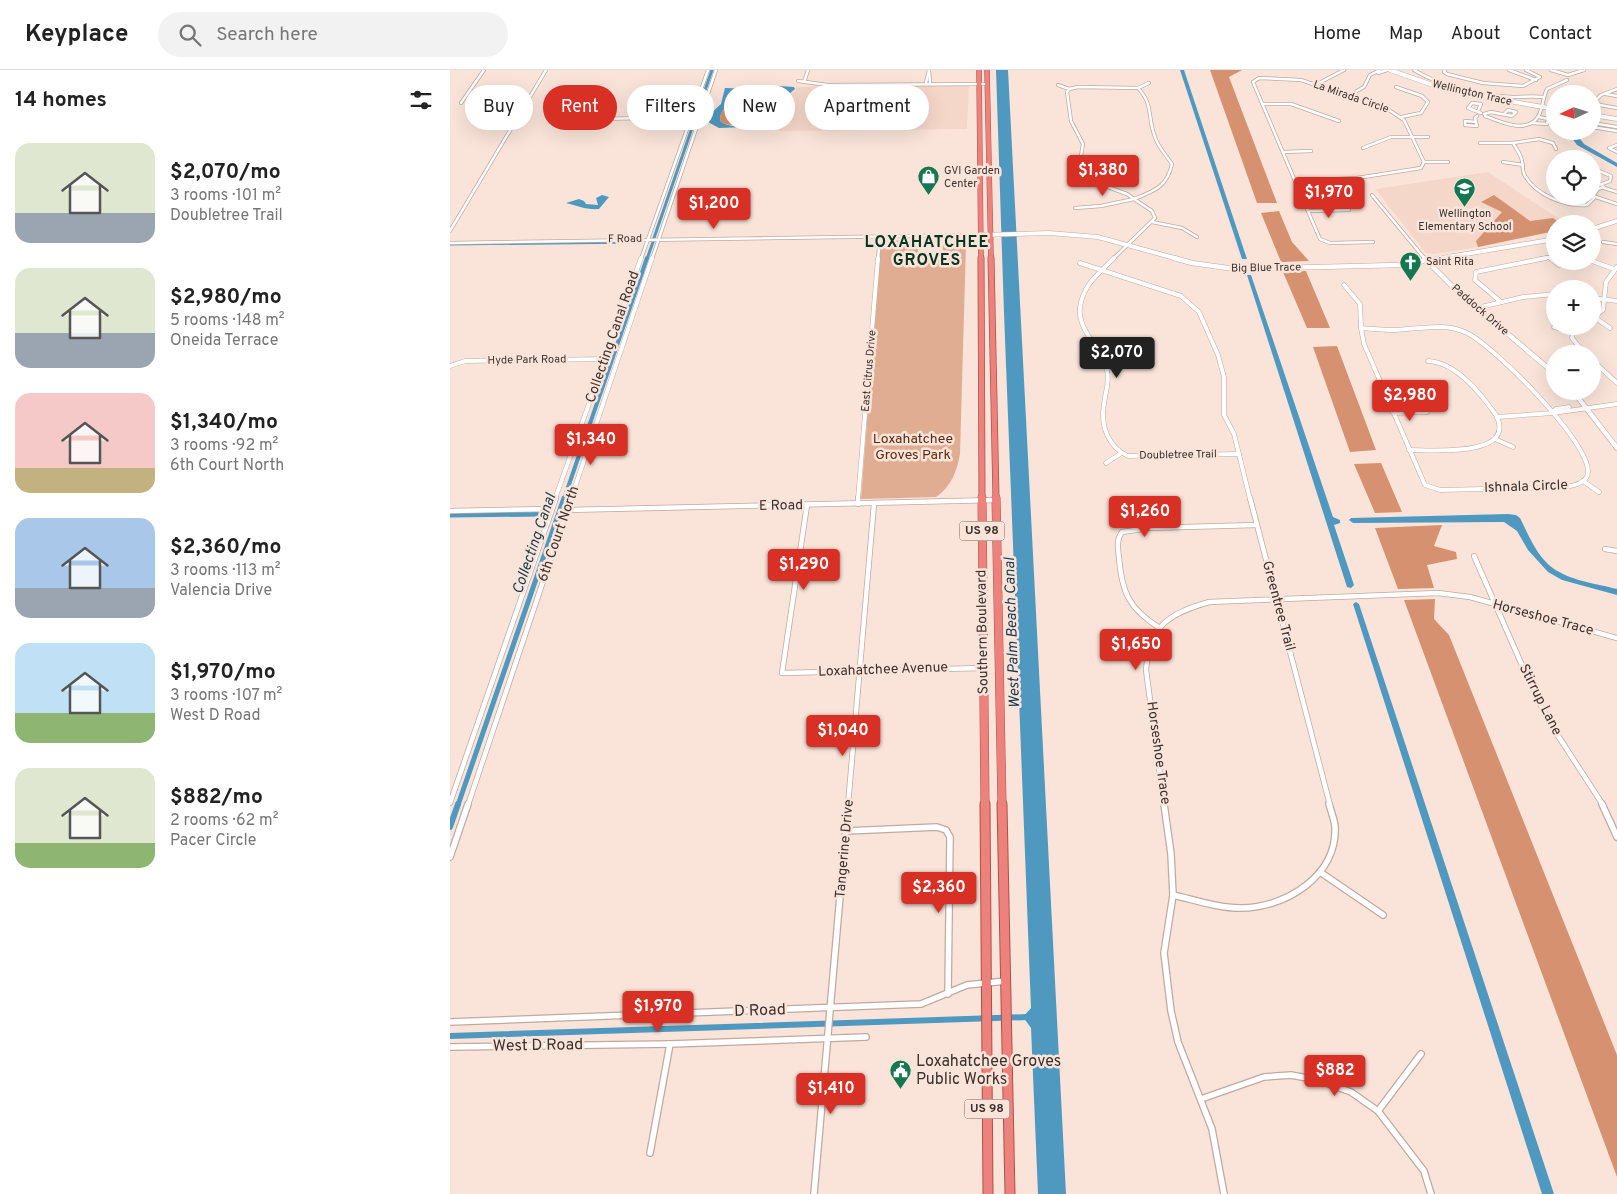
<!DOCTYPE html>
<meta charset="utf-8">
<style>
:root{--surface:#fff;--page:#f2f2f2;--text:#222;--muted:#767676;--line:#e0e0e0;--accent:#d93025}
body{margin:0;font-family:Overpass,sans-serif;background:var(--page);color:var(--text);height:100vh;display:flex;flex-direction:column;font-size:19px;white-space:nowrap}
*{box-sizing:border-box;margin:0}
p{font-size:16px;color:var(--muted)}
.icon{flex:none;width:28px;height:28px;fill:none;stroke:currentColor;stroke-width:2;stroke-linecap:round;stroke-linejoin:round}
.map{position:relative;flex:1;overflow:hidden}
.sheet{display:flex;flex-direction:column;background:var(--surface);width:450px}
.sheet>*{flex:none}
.banner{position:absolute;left:15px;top:15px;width:475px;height:45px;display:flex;gap:10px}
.needle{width:32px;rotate:266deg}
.fabs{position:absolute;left:1096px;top:15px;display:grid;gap:10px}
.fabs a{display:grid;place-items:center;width:55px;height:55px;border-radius:50%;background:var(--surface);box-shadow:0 5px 20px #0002;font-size:25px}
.price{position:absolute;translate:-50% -42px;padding:0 11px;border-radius:5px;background:var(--accent);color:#fff;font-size:16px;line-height:32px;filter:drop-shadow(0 1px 2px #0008)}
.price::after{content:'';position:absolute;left:50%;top:30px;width:15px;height:11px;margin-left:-8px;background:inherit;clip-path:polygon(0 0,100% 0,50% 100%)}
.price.selected{background:#222;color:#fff}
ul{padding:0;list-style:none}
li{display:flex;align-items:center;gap:15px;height:125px;padding:0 15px}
li span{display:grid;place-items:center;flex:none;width:140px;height:100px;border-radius:15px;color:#555}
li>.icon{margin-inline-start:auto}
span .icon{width:60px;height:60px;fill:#fffc;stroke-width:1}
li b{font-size:21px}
h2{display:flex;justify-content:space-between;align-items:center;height:60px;padding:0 15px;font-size:21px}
.pill{padding:0 18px;border-radius:22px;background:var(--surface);box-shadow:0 5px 20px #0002;font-size:18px;line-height:45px}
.pill.selected{background:var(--accent);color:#fff}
header{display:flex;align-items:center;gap:30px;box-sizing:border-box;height:70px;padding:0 25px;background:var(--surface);border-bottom:1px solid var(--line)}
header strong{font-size:24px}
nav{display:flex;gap:28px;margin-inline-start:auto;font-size:18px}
.search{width:350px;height:45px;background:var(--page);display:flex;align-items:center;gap:12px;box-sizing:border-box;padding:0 18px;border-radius:28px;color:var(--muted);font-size:19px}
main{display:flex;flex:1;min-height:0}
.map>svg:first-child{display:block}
</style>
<header>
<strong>Keyplace</strong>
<div class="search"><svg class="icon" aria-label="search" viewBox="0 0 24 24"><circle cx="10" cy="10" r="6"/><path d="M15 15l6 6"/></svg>Search here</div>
<nav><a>Home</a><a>Map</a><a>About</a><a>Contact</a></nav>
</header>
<main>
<section class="sheet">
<h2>14 homes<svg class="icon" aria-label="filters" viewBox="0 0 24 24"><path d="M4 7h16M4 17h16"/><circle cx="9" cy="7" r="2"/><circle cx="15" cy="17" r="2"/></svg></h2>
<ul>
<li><span style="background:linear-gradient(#dfe7d0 70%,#9aa5b1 0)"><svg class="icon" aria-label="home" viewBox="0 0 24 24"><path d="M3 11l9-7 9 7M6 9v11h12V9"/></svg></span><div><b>$2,070/mo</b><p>3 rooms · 101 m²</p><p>Doubletree Trail</p></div></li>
<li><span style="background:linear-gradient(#dfe7d0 65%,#9aa5b1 0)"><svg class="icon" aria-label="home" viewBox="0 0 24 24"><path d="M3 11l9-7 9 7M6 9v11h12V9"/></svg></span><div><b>$2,980/mo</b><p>5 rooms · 148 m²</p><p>Oneida Terrace</p></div></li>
<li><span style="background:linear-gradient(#f6c9c9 75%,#c2b280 0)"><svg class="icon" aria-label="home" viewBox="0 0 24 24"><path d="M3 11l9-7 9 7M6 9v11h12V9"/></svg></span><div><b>$1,340/mo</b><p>3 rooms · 92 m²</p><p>6th Court North</p></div></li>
<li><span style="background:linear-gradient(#a9c7e8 70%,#9aa5b1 0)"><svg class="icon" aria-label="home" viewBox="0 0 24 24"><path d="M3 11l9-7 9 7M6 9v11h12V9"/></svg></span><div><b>$2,360/mo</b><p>3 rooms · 113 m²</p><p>Valencia Drive</p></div></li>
<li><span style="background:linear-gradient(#bfe0f5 70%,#8fb573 0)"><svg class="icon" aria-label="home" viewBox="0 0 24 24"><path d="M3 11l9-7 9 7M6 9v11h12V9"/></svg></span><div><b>$1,970/mo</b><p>3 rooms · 107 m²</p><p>West D Road</p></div></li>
<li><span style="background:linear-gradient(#dfe7d0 75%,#8fb573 0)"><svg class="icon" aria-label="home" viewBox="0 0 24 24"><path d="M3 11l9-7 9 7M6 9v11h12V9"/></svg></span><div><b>$882/mo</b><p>2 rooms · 62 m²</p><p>Pacer Circle</p></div></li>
</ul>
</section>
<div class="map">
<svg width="1167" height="1124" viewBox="0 0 1167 1124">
<rect width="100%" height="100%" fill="#fae4d9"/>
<!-- built -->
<g fill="#f5d7c9">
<polygon points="515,15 519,16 517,59 329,61 339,26 346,21 346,17"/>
<polygon points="1038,102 1117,154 1105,154 1105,161 1028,177 984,184 976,183 925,119"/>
</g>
<!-- green -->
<path fill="#e0ad93" d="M 461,170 L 459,179 L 468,179 L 468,188 L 492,188 L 493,175 L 516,174 L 510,384 C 507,401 501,417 486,427 L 411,429 L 431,171 Z"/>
<!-- forest -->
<g fill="#d69270">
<polygon points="760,0 792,0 779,7 827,133 807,133"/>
<path d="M 282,35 L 301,34 L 312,36 C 316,55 281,60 270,51 C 270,42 273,37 282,35 Z"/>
<polygon points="1044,125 1080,151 1103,148 1111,154 1105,154 1105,161 1028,177 1026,171 1052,142 1031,132"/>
<polygon points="829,141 842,172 859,191 831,192 811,143"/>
<polygon points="856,201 880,258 857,258 833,202"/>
<polygon points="887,276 926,380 900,382 863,277"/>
<polygon points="931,393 952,442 925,443 904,394"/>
<polygon points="992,455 984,476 1006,482 1007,489 977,495 984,518 948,519 925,458"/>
<polygon points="985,529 984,549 999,565 1167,985 1167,1107 954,530"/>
</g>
<!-- water -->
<g fill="#4f99c1" fill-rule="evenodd">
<polygon points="546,0 558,0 616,1124 588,1124 581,958 573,947 581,938 554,243"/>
<polygon points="730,0 734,0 797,189 792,189"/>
<path d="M 329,16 L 344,17 L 345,19 L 338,25 L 331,52 L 324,56 L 269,58 L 258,52 L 258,46 L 271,34 L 275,18 L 305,19 ZM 282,35 L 301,34 L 312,36 L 313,40 C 308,55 282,61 270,51 C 270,42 273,37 282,35 Z"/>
<polygon points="1117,61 1124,61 1134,74 1167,93 1167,97 1127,75"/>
<path d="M 152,125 L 159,127 L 149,139 C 137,140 127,136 116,133 L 129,129 L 134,131 L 136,134 L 148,135 L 146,128 Z"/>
<polygon points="797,205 801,205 883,447 890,450 890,453 884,455 904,515 901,518 897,517"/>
<path d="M 1058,444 L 1066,445 L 1070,448 C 1077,462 1084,479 1095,491 C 1112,510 1144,513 1167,519 L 1167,525 L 1112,510 L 1098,502 L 1078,480 L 1067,461 L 1054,452 L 903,453 L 899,450 L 901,448 Z"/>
<polygon points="906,532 909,534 1104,1124 1092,1124 903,534"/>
</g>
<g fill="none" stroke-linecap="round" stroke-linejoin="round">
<!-- canal-far3 -->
<g stroke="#4f99c1" stroke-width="3">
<polyline points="204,168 262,0"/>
<polyline points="0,174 191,172"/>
<polyline points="197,189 203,172"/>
</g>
<!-- canal-far2 -->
<polyline stroke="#4f99c1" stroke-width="4" points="114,429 197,188"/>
<!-- canal-far1 -->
<g stroke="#4f99c1" stroke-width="5">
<polyline points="0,445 94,444"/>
<polyline points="8,735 114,428"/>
</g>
<!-- canal -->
<g stroke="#4f99c1" stroke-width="6">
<polyline points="0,757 8,734"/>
<polyline points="0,966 579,947"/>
</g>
<defs>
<g id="minor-far3">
<path d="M 964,0 C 992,17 1030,25 1062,27 C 1073,27 1083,26 1094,27"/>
<polyline points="995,0 994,2 997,4 1033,13 1073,16 1090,7 1076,0"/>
<polyline points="1059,0 1086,10"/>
<polyline points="1101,0 1118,5 1134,0"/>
<polyline points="479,1 480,13"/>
<polyline points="928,3 937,0"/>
<polygon points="809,8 851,10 939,40 954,50 974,92 971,98 907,108 845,111 803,12"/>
<polyline points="348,11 378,15 537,14"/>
<polyline points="354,12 358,0"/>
<polyline points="476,13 479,0"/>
<polyline points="608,15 619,19"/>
<polyline points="865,15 894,0"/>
<path d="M 628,17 L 688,18 C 704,35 697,47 705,67 C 708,77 716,85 722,94 C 717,117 704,121 684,129 L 677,124 L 644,112 L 631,102 L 629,97 L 633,74 L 621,51 L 617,22 L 619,19 Z"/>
<polyline points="946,17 972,26 978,32 971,43 951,47"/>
<polyline points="688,18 699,13"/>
<polyline points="1167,19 1151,25 1145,31 1150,35 1167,38"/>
<polyline points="1156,24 1167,26"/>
<polyline points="898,26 914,17 920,5 930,0"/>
<polyline points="11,33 34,0"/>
<polyline points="812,34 841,34 889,51"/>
<polyline points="1028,41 1031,34 1022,33 1018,38 1031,43"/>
<polyline points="1034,44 1041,42 1062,46 1066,42 1058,40 1054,44"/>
<path d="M 1035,46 C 1050,52 1079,65 1089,45 C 1093,37 1093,27 1097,19 L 1117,10"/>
<polyline points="148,49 242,47"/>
<polygon points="1015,51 1026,52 1027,56 1015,55"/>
<polyline points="1026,52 1025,48 1027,46"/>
<polyline points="1082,53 1097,54 1098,49 1089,47"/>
<polyline points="1142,53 1167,57"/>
<polyline points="1142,57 1167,61"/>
<polyline points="1030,73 1063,73 1089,69 1103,73 1106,79"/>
<path d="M 1063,73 C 1066,79 1071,84 1072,91 C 1073,96 1072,101 1075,106 C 1086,125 1116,137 1137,135 L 1144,128 L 1143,126"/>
<polyline points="1167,75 1159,78 1167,82"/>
<polyline points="913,78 941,67 978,67"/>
<polyline points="833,82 861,81"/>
<polyline points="974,92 998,92"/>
<polyline points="1053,92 1073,95"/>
<polyline points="1142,98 1161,106 1160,111 1152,114"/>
<polyline points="845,111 870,169 880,173 923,172"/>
<polyline points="1142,115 1150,114 1154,117 1148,119 1142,116"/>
<polyline points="1154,118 1167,122"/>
<polyline points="1148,119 1143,126 1167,134"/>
<polyline points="922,125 975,189"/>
<polyline points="1128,135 1133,134 1142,126"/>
<polyline points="625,138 651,136 684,129"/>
<polyline points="858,141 899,140"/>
<polyline points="702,152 732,158 747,167"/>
<polyline points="0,161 96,0"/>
<polyline points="1153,172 1167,174"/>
<polyline points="0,173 529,165"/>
<polyline points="1099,187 1102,189"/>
<polyline points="191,189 258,0"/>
<polyline points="202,189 266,0"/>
<polyline points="428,189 430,167"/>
<polyline points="663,189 705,148 702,141 684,129"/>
<polyline points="1089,189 1105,186"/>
</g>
<g id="minor-far2">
<path d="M 664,188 C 649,203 633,215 630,237 C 627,260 652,279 657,300 C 660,312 655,323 654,334 C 650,355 658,377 678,386 L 789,384"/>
<polyline points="974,188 977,191"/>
<polyline points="1100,188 1109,195"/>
<polyline points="1142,191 1164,199"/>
<polyline points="630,193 731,226 749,242 768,285 774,307 774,345 784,364 800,429"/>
<polyline points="894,215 910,234 911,258"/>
<polyline points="1142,228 1167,231"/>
<polyline points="1051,232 1025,210 1026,202 1096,188"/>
<polyline points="1027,238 1073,227 1105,224"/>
<polyline points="1144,247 1160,258"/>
<polyline points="1142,248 1153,240 1156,212 1167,197"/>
<polyline points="1124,256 1122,268 1135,284"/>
<polyline points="1104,257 1121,261"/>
<path d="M 911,258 C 923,259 934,260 945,260 C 968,259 996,252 1017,263 C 1045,277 1139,371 1138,402 C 1138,413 1122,416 1114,417 L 990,420 L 975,415 L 914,274 Z"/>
<polyline points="1142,290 1167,313"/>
<polyline points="0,296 15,291 156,289"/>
<polyline points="1103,342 1106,339 1119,337"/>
<polyline points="943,343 977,342"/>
<polyline points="1047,347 1103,343 1167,334"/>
<polyline points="1045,369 1063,377"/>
<path d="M 959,380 C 980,380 1068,388 1046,345 C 1031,324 1006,292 978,291"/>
<polyline points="656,393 670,384"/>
<polyline points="1133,411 1149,422"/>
<polyline points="105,429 191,188"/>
<polyline points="121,429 202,188"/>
<polyline points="408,429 428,188"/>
</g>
<g id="minor-far1">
<polyline points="800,428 880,735"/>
<polyline points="408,434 408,428"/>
<polyline points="357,435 332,603 533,598"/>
<polyline points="117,440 546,430"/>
<polyline points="0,441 102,439"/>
<polyline points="1155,479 1167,481"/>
<polyline points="1024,486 1086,627 1105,661 1153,735"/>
<path d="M 708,557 C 679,538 672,523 669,488 C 668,479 666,470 672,462 L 699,458 L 806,455"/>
<polyline points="0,733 106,428"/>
<polyline points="18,735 121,428"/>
<polyline points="398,735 424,434"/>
<path d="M 714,735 L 696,600 C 700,555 718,544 759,532 L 988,523 L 1020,527 L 1167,568"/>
</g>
<g id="minor">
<polyline points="714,734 721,784 723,825 714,883 721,941 728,972 762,1059 774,1124"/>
<polyline points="1152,734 1167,767"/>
<polyline points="396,761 487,757 496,760 500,767 498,924"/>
<polyline points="0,787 18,734"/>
<polyline points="870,802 933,845"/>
<path d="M 723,825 C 745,830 768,838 791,838 C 835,838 888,806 885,756 C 884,749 881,741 879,734"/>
<polyline points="0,952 471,934 517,915 556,911"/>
<polyline points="0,977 220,974 416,967"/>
<polyline points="751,1029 814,1007 841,1005 868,1010 901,1022 928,1041 974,1101 981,1124"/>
<polyline points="928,1041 971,984"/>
<polyline points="200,1083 220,974"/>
<polyline points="364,1124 398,734"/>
</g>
<g id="tertiary-far1">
<polyline points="940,0 1000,21 1105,39"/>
<polyline points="1142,45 1167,49"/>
<polyline points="1142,159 1167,151"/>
<polyline points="529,165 599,163 648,167 728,189"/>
<polyline points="986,189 1105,169"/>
</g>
<g id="tertiary">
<polyline points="724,188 742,193 785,199 948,195 994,188"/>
<polyline points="977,191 1006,220 1105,304"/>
<polyline points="1123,321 1167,378"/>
</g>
<g id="trunk-far3">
<polyline points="529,0 531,189"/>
<polyline points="537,0 541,189"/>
</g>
<g id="trunk-far2">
<polyline points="531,188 532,429"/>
<polyline points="541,188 546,429"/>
</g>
<g id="trunk-far1">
<polyline points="532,428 535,735"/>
<polyline points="546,428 552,735"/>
</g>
<g id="trunk">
<polyline points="535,734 538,1124"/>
<polyline points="552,734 560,1124"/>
</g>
</defs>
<!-- minor-far3 casing -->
<use href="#minor-far3" stroke="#beaaa0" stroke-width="4"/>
<!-- minor-far2 casing -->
<use href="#minor-far2" stroke="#beaaa0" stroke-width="5"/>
<!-- minor-far1 casing -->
<use href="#minor-far1" stroke="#beaaa0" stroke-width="6"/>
<!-- minor casing -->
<use href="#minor" stroke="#beaaa0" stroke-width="8"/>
<!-- tertiary-far1 casing -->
<use href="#tertiary-far1" stroke="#beaaa0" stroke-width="5"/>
<!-- tertiary casing -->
<use href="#tertiary" stroke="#beaaa0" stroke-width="5.5"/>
<!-- trunk-far3 casing -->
<use href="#trunk-far3" stroke="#ab524b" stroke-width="5.5"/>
<!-- trunk-far2 casing -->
<use href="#trunk-far2" stroke="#ab524b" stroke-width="7"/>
<!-- trunk-far1 casing -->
<use href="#trunk-far1" stroke="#ab524b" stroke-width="9"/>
<!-- trunk casing -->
<use href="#trunk" stroke="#ab524b" stroke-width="11"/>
<!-- minor-far3 -->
<use href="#minor-far3" stroke="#fff" stroke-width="2.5"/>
<!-- minor-far2 -->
<use href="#minor-far2" stroke="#fff" stroke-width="4"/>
<!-- minor-far1 -->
<use href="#minor-far1" stroke="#fff" stroke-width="4.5"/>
<!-- minor -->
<use href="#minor" stroke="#fff" stroke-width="5.5"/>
<!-- tertiary-far1 -->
<use href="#tertiary-far1" stroke="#fff" stroke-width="4"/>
<!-- tertiary -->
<use href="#tertiary" stroke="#fff" stroke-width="4.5"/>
<!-- trunk-far3 -->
<use href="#trunk-far3" stroke="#ec827b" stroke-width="4.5"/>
<!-- trunk-far2 -->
<use href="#trunk-far2" stroke="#ec827b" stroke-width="5.5"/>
<!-- trunk-far1 -->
<use href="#trunk-far1" stroke="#ec827b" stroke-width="8"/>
<!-- trunk -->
<use href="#trunk" stroke="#ec827b" stroke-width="9"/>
</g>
<!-- icons -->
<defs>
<symbol id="shop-pin" viewBox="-11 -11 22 30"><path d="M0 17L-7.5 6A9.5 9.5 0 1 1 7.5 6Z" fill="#137850" stroke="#fae4d9"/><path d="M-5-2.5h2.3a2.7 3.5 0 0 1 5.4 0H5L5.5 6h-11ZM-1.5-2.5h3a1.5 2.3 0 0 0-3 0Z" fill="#fff"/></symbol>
<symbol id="school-pin" viewBox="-11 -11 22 30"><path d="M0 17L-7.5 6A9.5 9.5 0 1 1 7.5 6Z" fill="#137850" stroke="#fae4d9"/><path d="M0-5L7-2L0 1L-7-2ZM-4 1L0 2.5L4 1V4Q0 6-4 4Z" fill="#fff"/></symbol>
<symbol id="church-pin" viewBox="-11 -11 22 30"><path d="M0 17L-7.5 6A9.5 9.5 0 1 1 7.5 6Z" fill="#137850" stroke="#fae4d9"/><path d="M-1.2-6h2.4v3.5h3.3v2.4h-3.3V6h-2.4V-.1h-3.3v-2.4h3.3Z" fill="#fff"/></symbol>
<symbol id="civic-pin" viewBox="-11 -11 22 30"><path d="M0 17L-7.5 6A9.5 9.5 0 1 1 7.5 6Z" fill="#137850" stroke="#fae4d9"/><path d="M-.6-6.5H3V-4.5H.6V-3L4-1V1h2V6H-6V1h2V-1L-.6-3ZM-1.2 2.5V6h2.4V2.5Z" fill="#fff"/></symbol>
</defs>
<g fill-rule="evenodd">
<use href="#shop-pin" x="466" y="94" width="25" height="34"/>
<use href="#school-pin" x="1002" y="106" width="25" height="34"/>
<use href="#church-pin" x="948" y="180" width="25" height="34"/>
<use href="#civic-pin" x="438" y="988" width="25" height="34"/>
</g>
<g text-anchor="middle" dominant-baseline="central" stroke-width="5" stroke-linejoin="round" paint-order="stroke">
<!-- far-street labels -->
<g font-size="11" fill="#3a322e" stroke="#fae4d9">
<text transform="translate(1022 23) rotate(13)">Wellington Trace</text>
<text transform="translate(901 27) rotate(19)">La Mirada Circle</text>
<text transform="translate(175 169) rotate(-1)">F Road</text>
<text transform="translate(816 198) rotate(-1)">Big Blue Trace</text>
<text transform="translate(1030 240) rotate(41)">Paddock Drive</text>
<text transform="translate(77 290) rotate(-1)">Hyde Park Road</text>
<text transform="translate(419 301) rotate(-85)">East Citrus Drive</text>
<text transform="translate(728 385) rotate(-1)">Doubletree Trail</text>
</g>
<!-- far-poi labels -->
<g font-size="11" fill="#3a322e" stroke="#fae4d9" text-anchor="start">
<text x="494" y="101">GVI Garden<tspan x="494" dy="13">Center</tspan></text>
<text x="1015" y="144" text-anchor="middle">Wellington<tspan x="1015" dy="13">Elementary School</tspan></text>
<text x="976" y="192">Saint Rita</text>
</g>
<!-- shield labels -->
<g fill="#fae4d9" stroke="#746761" stroke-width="1">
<rect x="509.5" y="451.5" width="45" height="19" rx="4"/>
<rect x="514.5" y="1029.5" width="45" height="19" rx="4"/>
</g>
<g font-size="12" font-weight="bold" fill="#3a322e">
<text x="532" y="461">US 98</text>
<text x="537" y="1039">US 98</text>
</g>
<!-- street labels -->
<g font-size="14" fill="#3a322e" stroke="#fae4d9">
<text transform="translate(163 267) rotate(-71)">Collecting Canal Road</text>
<text transform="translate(1076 417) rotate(-2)">Ishnala Circle</text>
<text transform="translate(331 436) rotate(-1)">E Road</text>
<text transform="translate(109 464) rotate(-71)">6th Court North</text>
<text transform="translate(828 536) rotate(75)">Greentree Trail</text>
<text transform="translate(1093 548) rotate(15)">Horseshoe Trace</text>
<text transform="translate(533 562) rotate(-91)">Southern Boulevard</text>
<text transform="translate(433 600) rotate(-2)">Loxahatchee Avenue</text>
<text transform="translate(1090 630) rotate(63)">Stirrup Lane</text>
<text transform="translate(708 683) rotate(82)">Horseshoe Trace</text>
<text transform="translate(395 779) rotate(-85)">Tangerine Drive</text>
</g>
<!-- park labels -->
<g font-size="14" fill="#572a11" stroke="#fae4d9">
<text x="463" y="369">Loxahatchee<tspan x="463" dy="16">Groves Park</tspan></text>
</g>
<!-- water labels -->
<g font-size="15" font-style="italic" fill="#183a4c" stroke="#fae4d9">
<text transform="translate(85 474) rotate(-71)">Collecting Canal</text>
<text transform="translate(563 563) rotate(-92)">West Palm Beach Canal</text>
</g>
<!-- far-district labels -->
<g font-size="16" font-weight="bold" letter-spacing="1" fill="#053421" stroke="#fae4d9">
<text x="477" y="173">LOXAHATCHEE<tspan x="477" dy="18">GROVES</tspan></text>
</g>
<!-- near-street labels -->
<g font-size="16" fill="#3a322e" stroke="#fae4d9">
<text transform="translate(310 941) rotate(-2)">D Road</text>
<text transform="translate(88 976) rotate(-1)">West D Road</text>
</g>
<!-- near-poi labels -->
<g font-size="16" fill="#3a322e" stroke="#fae4d9" text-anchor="start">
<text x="466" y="992">Loxahatchee Groves<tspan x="466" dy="18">Public Works</tspan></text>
</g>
</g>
</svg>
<div class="fabs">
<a><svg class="needle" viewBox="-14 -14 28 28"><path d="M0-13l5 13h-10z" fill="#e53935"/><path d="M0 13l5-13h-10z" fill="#767676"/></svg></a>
<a><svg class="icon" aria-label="locate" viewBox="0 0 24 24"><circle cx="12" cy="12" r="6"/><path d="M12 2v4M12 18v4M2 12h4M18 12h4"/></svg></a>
<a><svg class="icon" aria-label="layers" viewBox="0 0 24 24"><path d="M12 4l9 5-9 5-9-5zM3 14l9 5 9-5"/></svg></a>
<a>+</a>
<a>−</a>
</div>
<b class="price" style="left:653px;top:127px">$1,380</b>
<b class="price" style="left:879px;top:149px">$1,970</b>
<b class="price" style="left:264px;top:160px">$1,200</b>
<b class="price selected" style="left:667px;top:309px">$2,070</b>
<b class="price" style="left:960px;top:352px">$2,980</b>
<b class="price" style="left:141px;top:396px">$1,340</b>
<b class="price" style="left:695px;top:468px">$1,260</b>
<b class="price" style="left:354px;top:521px">$1,290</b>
<b class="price" style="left:686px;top:601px">$1,650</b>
<b class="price" style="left:393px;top:687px">$1,040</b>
<b class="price" style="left:489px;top:844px">$2,360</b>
<b class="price" style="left:208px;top:963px">$1,970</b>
<b class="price" style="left:885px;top:1027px">$882</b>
<b class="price" style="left:381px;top:1045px">$1,410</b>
<div class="banner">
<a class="pill">Buy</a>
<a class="pill selected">Rent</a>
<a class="pill">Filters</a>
<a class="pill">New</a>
<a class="pill">Apartment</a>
</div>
</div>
</main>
